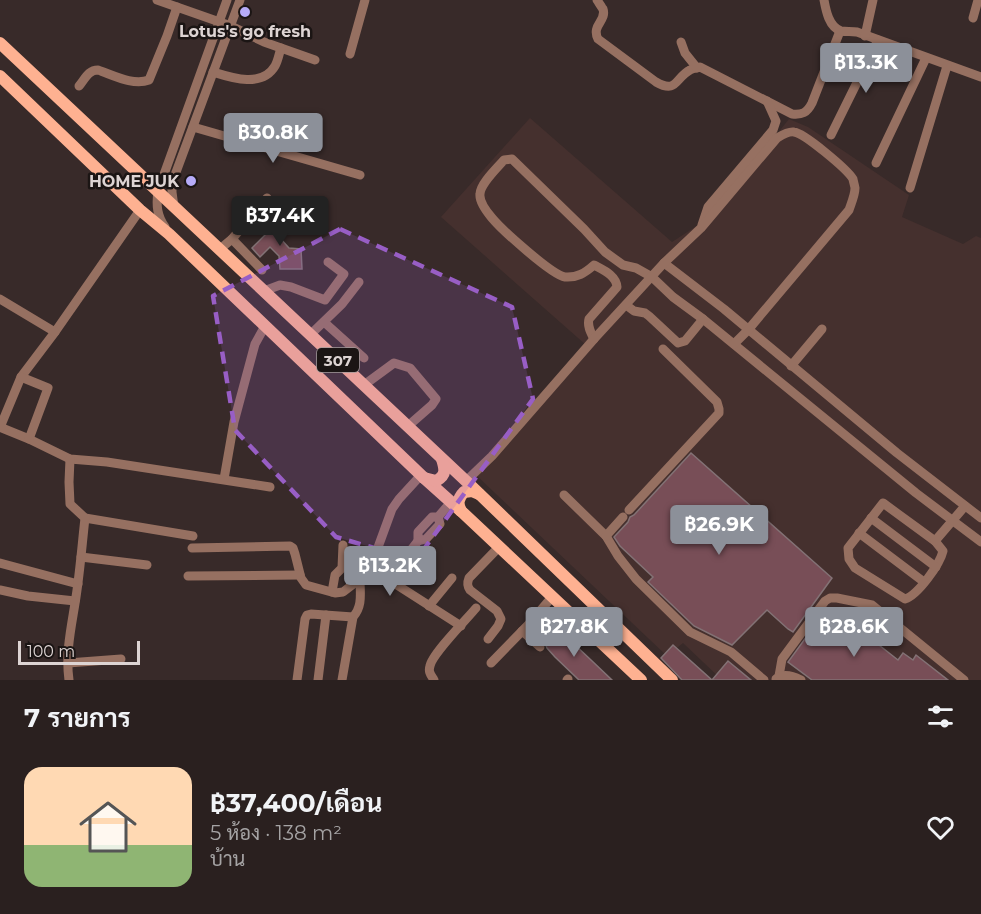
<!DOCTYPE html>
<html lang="th">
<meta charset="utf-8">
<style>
:root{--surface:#2a201f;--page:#362d2c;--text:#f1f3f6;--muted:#a5a3a4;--accent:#8c9099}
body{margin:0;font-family:Montserrat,Sarabun,sans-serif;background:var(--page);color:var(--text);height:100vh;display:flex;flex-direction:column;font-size:22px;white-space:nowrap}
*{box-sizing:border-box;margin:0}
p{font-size:20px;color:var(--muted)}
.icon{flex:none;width:33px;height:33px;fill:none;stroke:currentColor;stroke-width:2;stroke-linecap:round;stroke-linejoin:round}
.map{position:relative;height:680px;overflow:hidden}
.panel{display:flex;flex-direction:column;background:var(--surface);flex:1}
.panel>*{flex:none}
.scale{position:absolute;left:18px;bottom:15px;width:122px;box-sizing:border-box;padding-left:6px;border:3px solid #ddd4d3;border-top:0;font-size:16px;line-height:21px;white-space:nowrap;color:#ddd4d3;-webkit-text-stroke:4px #1b1514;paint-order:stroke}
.price{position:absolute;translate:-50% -51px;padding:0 14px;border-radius:6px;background:var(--accent);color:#fff;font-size:20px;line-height:39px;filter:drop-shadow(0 2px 3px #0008)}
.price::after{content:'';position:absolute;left:50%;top:36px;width:18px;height:14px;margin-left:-9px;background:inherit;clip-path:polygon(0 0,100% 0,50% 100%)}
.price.current{background:#222;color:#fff}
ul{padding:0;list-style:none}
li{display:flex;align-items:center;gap:18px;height:150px;padding:0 24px}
li span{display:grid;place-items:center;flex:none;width:168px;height:120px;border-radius:18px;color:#555}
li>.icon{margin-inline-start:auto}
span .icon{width:72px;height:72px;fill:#fffc;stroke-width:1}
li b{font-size:26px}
h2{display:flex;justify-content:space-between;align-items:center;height:72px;padding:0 24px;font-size:26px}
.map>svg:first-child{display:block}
</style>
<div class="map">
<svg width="981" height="680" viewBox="0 0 981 680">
<rect width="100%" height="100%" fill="#382a29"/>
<!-- built -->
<polygon fill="#45302e" points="530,118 672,242 712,216 789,119 808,127 909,195 902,217 963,244 976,236 981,238 981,680 722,680 683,643 667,656 476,475 586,345 441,217"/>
<!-- building -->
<g fill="#784e57" stroke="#837275" stroke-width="1.5">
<polygon points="283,217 291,227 280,238 289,248 301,249 302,269 280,269 279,256 270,247 260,257 252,248"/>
<polygon points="691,453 832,578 793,632 788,629 767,610 732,645 694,626 648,582 653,577 620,546 614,537 628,522 630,517 634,515"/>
<polygon points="826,610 833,615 829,621 853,640 858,634 867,641 870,638 898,660 903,653 913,660 916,655 948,680 812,680 788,662"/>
<polygon points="555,626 591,660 612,680 579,680 555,657 547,648 545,643 553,635 549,632"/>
<polygon points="673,645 712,680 682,680 661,658"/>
<polygon points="728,661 751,680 712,680"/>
</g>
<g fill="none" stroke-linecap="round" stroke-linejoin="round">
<!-- minor -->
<g stroke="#967061" stroke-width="9">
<polyline points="157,0 231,26 264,42 315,60"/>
<path d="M 597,0 C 598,1 602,8 603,9 C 607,21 591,25 598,39 L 656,82 C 677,94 675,78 690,70 C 693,68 697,68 700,67 L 792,114 C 802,115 807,113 812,103 L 840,31"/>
<path d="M 824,0 C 826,11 829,27 841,31 C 846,32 852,31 857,32 L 981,77"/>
<polyline points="973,18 978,0"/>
<polyline points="865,36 873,0"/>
<polyline points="681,42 685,53 697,68"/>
<polyline points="350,54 365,0"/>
<path d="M 213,72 C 232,78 262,88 275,66 C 278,61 279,54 281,48"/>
<path d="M 79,86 C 85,79 88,70 98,70 C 113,75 133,86 149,80 L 167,36 L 177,7"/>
<polyline points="193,127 360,175"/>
<polyline points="831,135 878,40"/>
<polyline points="876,163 926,58"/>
<polyline points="910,188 947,66"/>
<polyline points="174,207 172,192 172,183 240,0"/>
<polyline points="140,210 55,332 21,377 1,425 2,428 29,439 70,459 107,462 270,487"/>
<polyline points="702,225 708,207 773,130 776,121 767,101"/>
<path d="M 165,227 C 157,216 156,205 158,191 L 227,0"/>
<polyline points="232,239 262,270"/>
<polyline points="220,249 232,239 267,198"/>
<polyline points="664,263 724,309 897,453 981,518"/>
<polyline points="264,291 280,285 291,287 325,300 344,274 328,262"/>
<polyline points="0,299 55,332"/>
<polyline points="626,305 634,311 645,313 649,316 678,343 685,341 703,319"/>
<polyline points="324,322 364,358"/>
<polyline points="310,335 342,304 359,282"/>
<path d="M 594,339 C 591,333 587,326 589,319 L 617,287 C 616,275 603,270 594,265 C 585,273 577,278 565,277 C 552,275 502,230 492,218 C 487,212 479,202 480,194 C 480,184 497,168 504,160 L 512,159 L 584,229 L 605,252 L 623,265 L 636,268 L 652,277 L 673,297 L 703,319 L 916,493 L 981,542"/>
<polyline points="791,366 822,329"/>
<polyline points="21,377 48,388 29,439"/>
<polyline points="364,385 394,363 410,368 436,399 432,405 408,426"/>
<polyline points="224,479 234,422 255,344 265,326"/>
<path d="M 466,481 L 492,456 L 594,339 L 664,263 L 701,228 L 777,138 C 782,135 788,131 794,132 C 804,133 847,169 853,179 C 853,180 855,187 855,188 C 855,195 851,204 849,210 L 748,330 L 734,344"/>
<polyline points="564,495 606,536 618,556 636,579 690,632 731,652 764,680"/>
<path d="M 883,503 L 935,541 L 943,551 C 940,564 918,595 905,599 L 855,568 L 849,559 L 848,548 Z"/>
<polyline points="629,510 719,413 719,409 717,402 663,349"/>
<polyline points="438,517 440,524 426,539 418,541 418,532 432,517 438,517 451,502"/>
<polyline points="85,518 193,536"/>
<polyline points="871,518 936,567"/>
<polyline points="859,533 924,582"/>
<polyline points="606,536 623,517"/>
<polyline points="418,541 396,569 394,576 397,585 461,626"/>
<polyline points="935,541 965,506"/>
<polyline points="192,548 290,546 293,548 295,554 301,578 306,585 335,593 343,592 360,579 377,550 392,509 399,499 421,475"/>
<polyline points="81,557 147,565"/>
<polyline points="0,563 78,584"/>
<polyline points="188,576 300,575"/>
<polyline points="0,590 28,596 75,601"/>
<polyline points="332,592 335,575 342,568 343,545"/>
<polyline points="429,606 452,578"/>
<polyline points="522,631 540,647"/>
<path d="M 488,639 L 498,626 L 501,619 L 497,611 L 470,590 C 467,586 467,583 469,578 L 499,547"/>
<polyline points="68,663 121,659"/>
<polyline points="491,663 529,624 552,597"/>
<polyline points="779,676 782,659 825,601 830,598 837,598 872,605 964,680"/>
<path d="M 776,679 C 783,673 793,676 801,680"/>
<path d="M 69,680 C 65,652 72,624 76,597 C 80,571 82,545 85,518 L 70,504 L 69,482 L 70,459"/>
<polyline points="297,680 305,619 307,615 311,614 353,617"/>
<polyline points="318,680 326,615"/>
<path d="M 342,680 L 353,617 C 363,606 360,593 360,579"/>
<path d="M 434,680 C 431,675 428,672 430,666 C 432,654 467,619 476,608"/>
<polyline points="567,680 568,679"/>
</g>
<!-- major -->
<g stroke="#feb191" stroke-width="12">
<polyline points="0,43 466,481 672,680"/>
<polyline points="0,76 140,210 169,234 423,477 461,511 641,680"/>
<path d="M 424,478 L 436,481 C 447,475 445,469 442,459"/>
<path d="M 461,511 C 457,504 458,498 464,492 L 472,491 L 479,494"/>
</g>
</g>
<!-- marked area -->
<path fill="#985ec5" fill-opacity="0.2" stroke="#985ec5" stroke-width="4.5" stroke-dasharray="12 8" stroke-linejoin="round" d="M 340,229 L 512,307 L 533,399 L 416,560 L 336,537 L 235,430 L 213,296 Z"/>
<!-- markers -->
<g fill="#b6abf8" stroke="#1b1514" stroke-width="2">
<circle cx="245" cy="12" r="6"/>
<circle cx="191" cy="181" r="6"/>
</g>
<g text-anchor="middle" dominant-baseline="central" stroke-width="5" stroke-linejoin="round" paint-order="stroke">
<!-- shield labels -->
<rect fill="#1b1514" stroke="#a39b9a" stroke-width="1.5" x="317" y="348" width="42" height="24" rx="4.5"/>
<g font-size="15" font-weight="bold" fill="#ddd4d3">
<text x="338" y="360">307</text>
</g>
<!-- poi labels -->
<g font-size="16" font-weight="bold" fill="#ddd4d3" stroke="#1b1514">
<text x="245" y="31">Lotus's go fresh</text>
<text x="179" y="181" text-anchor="end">HOME JUK</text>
</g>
</g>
</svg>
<div class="scale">100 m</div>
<b class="price" style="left:866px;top:94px">฿13.3K</b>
<b class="price" style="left:273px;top:164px">฿30.8K</b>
<b class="price current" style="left:280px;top:247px">฿37.4K</b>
<b class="price" style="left:719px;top:556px">฿26.9K</b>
<b class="price" style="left:390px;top:597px">฿13.2K</b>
<b class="price" style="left:574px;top:658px">฿27.8K</b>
<b class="price" style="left:854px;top:658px">฿28.6K</b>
</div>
<section class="panel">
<h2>7 รายการ<svg class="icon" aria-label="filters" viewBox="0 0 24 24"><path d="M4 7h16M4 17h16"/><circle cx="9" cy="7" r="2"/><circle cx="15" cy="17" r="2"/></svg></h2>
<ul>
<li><span style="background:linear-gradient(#ffd9b3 65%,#8fb573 0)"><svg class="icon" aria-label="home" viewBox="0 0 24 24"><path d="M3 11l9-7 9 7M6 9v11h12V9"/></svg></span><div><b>฿37,400/เดือน</b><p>5 ห้อง · 138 m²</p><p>บ้าน</p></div><svg class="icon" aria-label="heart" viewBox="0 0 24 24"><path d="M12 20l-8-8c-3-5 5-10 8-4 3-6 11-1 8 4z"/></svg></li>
</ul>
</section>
